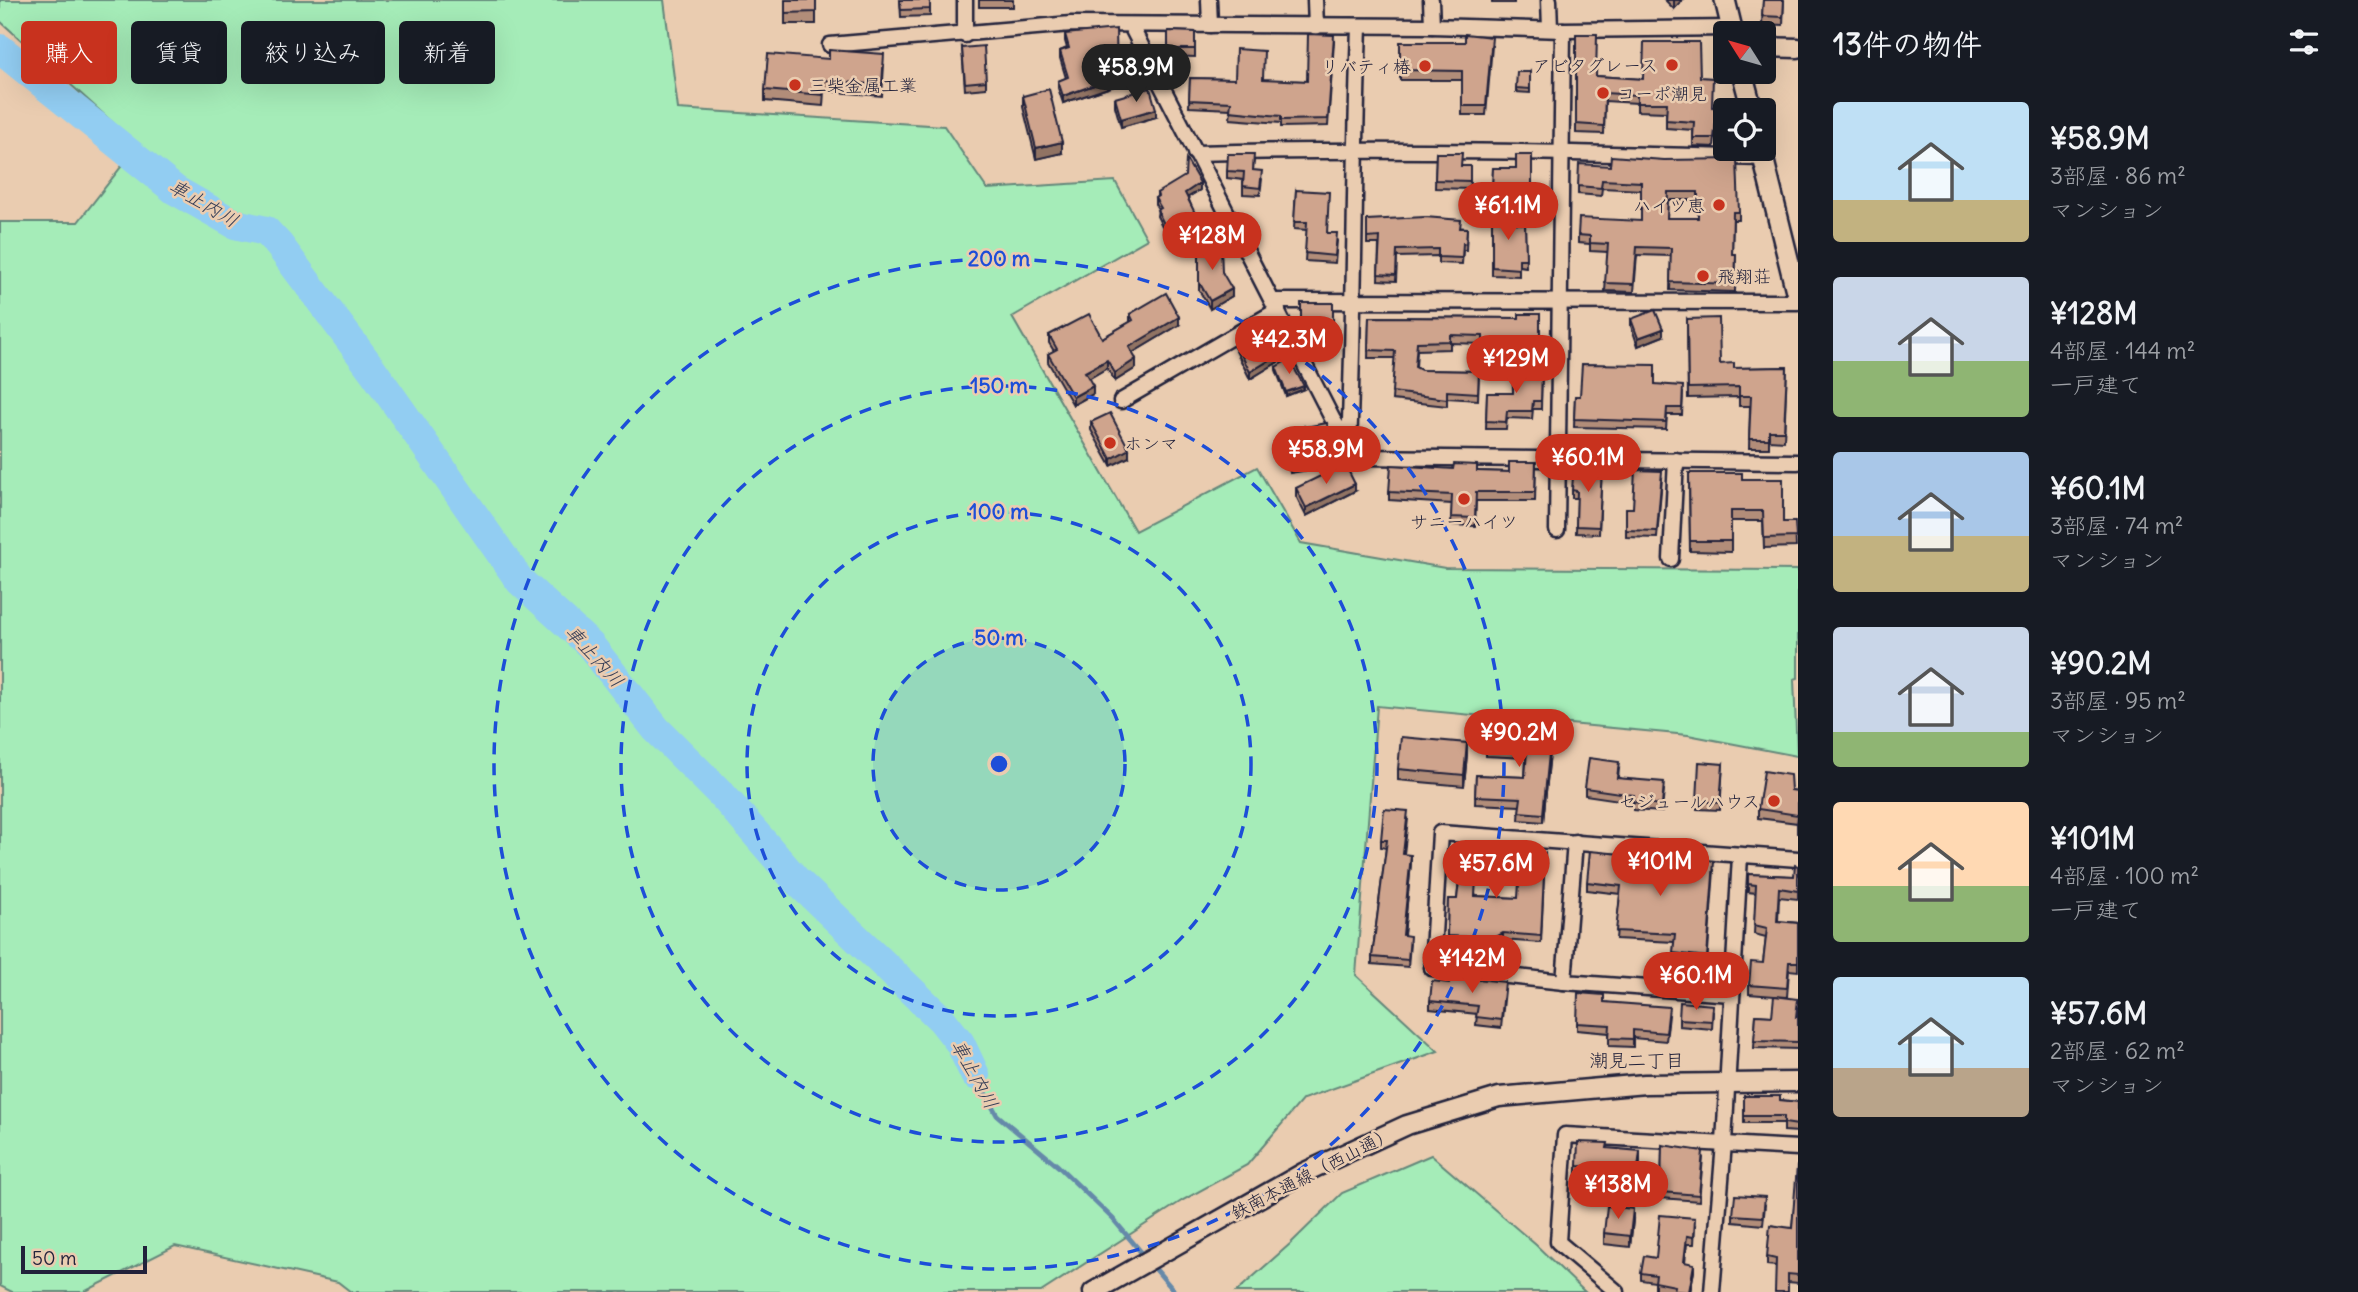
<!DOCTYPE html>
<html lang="ja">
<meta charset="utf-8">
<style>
:root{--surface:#171b24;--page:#242831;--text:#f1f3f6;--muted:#9ea1a6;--accent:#c8321e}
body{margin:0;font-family:Delius,"Klee One",sans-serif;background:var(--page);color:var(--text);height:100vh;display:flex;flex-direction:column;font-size:26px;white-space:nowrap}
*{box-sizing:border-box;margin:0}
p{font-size:23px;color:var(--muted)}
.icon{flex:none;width:38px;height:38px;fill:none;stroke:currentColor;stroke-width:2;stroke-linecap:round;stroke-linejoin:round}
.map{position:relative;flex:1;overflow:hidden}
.side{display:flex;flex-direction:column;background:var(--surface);width:560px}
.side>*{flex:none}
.guide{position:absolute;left:21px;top:21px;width:665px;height:63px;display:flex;gap:14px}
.needle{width:46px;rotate:307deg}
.controls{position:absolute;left:1713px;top:21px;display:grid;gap:14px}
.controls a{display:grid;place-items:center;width:63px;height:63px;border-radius:7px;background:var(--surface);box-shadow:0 7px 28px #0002;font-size:35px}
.scale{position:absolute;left:21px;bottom:18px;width:126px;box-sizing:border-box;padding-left:7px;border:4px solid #22223b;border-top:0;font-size:19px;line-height:24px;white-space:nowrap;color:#22223b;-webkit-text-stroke:5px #eaccb0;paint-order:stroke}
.price{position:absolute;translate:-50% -60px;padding:0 16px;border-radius:24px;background:var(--accent);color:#fff;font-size:23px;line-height:46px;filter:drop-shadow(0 2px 4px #0008)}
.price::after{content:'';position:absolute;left:50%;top:42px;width:21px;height:16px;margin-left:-10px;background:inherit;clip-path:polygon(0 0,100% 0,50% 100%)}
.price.current{background:#222;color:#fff}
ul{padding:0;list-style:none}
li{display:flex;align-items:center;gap:21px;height:175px;padding:0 35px}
li span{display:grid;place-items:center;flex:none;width:196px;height:140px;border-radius:7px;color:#555}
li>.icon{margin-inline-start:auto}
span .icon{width:84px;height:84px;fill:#fffc;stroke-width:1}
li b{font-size:30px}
h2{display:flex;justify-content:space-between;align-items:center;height:84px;padding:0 35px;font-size:30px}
.chip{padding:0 24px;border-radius:7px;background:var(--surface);box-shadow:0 7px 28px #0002;font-size:24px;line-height:63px}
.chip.current{background:var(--accent);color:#fff}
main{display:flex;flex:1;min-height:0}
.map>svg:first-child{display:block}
</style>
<main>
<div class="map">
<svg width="1798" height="1292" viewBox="0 0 1798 1292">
<rect width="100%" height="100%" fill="#eaccb0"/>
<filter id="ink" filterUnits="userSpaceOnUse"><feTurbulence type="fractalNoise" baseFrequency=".0143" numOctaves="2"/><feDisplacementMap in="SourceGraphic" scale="14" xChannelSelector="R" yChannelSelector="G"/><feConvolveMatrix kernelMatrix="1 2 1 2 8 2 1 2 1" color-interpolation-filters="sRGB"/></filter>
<g filter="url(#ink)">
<!-- green -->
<g fill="#a5ecb8" stroke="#64877a" stroke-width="2">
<polygon points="0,0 664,0 678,109 944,126 987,189 1115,181 1147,239 1012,317 1135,531 1257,467 1301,543 1445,568 1798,570 1798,678 1794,679 1797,756 1688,735 1377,706 1356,975 1438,1051 1303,1099 1247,1165 1183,1200 1041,1292 351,1292 338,1282 175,1246 84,1292 12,1292 0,1286 0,222 78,222 138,145 0,21"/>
<polygon points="1431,1155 1536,1245 1585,1292 1236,1292 1290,1244 1342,1193"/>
</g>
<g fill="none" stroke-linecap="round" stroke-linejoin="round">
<!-- stream -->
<polyline stroke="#6589a9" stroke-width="5" points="975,1075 997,1115 1058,1166 1113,1219 1175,1292"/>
<!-- river -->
<polyline stroke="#92cdf2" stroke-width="30" points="0,49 175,190 235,224 266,231 279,245 374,372 520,581 590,645 656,729 723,796 796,880 942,1020 960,1043 975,1075"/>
<defs>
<g id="minor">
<polyline points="965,0 965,35"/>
<polyline points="1209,0 1210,25"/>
<polyline points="1315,0 1316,27"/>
<polyline points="1431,0 1432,26"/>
<polyline points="1549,0 1550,29"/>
<polyline points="1131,26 1333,420 1358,457 1798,462"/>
<polyline points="830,45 1071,24 1432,26 1563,30 1731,28"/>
<path d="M 1195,153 C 1385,148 1574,152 1763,158"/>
<polyline points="1273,301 1798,302"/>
<polyline points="1121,401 1278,310"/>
<path d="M 1349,446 C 1355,306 1354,167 1359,27"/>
<polyline points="1557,530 1563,30"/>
<polyline points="1671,559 1676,460"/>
<polyline points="1575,842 1564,982 1732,994"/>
<polyline points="1564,982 1432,968 1440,833 1798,859"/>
<polyline points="1617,1292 1558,1242 1565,1135 1798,1148"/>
<polyline points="1712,1292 1724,1143 1740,856"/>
</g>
<g id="tertiary">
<polyline points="1764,47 1798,48"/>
<polyline points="1093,1292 1303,1173 1407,1125 1499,1097 1645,1084 1798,1082"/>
</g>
<g id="secondary">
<polyline points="1725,0 1733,33"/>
<polyline points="1742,72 1752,110"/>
<polyline points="1761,149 1798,299"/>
</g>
</defs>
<!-- minor casing -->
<use href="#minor" stroke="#22223b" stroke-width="19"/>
<!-- tertiary casing -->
<use href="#tertiary" stroke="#22223b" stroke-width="23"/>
<!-- secondary casing -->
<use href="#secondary" stroke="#22223b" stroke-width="24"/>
<!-- minor -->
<use href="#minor" stroke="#eaccb0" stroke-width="14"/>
<!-- tertiary -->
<use href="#tertiary" stroke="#eaccb0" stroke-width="18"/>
<!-- secondary -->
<use href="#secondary" stroke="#eaccb0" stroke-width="19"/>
</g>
<!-- wall -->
<g fill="#b28d79" stroke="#22223b" stroke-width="2" fill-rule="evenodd">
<rect x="785" y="0" width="31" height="24"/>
<polygon points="900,0 930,9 930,16 901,17"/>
<rect x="979" y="0" width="34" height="7"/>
<rect x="1492" y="0" width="22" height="3"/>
<polygon points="1665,0 1682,0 1674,9"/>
<polygon points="1763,0 1784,0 1783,25 1762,24"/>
<polygon points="1168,31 1195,32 1195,57 1168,56"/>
<polygon points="1065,34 1117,85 1063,103 1058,88 1058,81 1066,78 1060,58 1060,51 1067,48 1065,41"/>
<polygon points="1576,34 1596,76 1643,79 1700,77 1712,107 1726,108 1724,130 1716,130 1714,147 1693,146 1693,130 1666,128 1666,112 1637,111 1637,103 1605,101 1604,134 1576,133"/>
<polygon points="1334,42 1328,126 1281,127 1281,123 1230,119 1231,109 1189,107 1190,78 1307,81"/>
<polygon points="1400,42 1492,46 1486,115 1462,115 1462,80 1400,80"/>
<polygon points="962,48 986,81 986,88 965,90"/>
<polygon points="884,65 882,96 824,91 823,106 765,101 765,90"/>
<polygon points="1530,72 1530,93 1516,92 1516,88"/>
<polygon points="1023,96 1062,153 1036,159 1023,107"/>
<polygon points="1115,98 1156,117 1121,127 1115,106"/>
<polygon points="1436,153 1462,166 1470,166 1470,189 1435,188"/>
<polygon points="1532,155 1532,202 1509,202 1509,198 1492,197 1493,168 1516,168"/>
<path d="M 1664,160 L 1739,212 L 1739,220 L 1733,220 L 1732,254 L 1736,254 L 1735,292 L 1670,290 L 1671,256 L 1637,255 L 1634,292 L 1605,291 L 1608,252 L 1590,251 L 1590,244 L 1578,243 L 1578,235 L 1641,221 L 1641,190 L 1602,188 L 1601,196 L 1578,194 L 1578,186 L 1610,166 ZM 1668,200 L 1698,200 L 1698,218 L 1667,218 Z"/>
<polygon points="1254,161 1253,170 1262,179 1260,195 1243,194 1243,180 1227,178 1227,171"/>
<polygon points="1200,190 1188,197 1198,225 1180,234 1178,230 1167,236 1157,216 1158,209 1155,204 1155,198 1157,197 1157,193"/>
<polygon points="1296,190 1328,233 1337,241 1335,263 1305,261 1307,230 1294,229"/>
<polygon points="1492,215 1516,223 1525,224 1526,267 1519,266 1519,276 1492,275"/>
<polygon points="1367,220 1467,228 1466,250 1463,250 1462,264 1438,263 1438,256 1397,257 1396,281 1378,280 1379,244 1367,244"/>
<polygon points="1199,246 1222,272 1232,296 1210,309 1199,290"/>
<rect x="1301" y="303" width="32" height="28"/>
<polygon points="1130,314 1179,325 1132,353 1136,368 1115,381 1107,368 1088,379 1093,394 1073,405 1048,362 1048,354 1054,351 1049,343 1049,335 1102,338 1130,322"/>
<polygon points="1540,314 1540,349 1526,349 1525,368 1542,368 1541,409 1533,409 1532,419 1507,418 1506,429 1486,429 1487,393 1513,393 1512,359 1483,358 1483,344 1450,343 1450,349 1417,350 1416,367 1421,370 1479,371 1478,400 1447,398 1447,406 1392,400 1395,358 1368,358 1369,317 1519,318"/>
<polygon points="1631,319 1663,336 1638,346 1631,326"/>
<polygon points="1687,319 1720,364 1734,368 1787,367 1784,441 1769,440 1769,448 1749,448 1750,406 1739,406 1739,397 1688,398"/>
<polygon points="1259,338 1278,362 1250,379 1234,347 1234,340"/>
<polygon points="1276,367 1304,389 1286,396 1276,370"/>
<polygon points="1655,384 1683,393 1682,415 1667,415 1666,429 1574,427 1575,396 1580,396"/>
<polygon points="1091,422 1129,457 1111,466 1091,430"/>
<polygon points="1305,427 1333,459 1333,466 1290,473 1287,451 1294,450 1294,440 1306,438"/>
<polygon points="1536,462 1535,501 1476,501 1475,526 1451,525 1452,504 1389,500 1389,492 1477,471 1509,472"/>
<polygon points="1602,466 1599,534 1576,533 1577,498 1572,498 1572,490"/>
<polygon points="1689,473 1742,479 1783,522 1795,522 1796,547 1764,548 1763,521 1731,521 1731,552 1690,551"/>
<polygon points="1662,479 1657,538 1626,537 1626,508 1633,508"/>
<polygon points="1296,488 1355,491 1306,516 1296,496"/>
<polygon points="1510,732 1551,742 1543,822 1519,820 1520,806 1475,804 1476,775 1525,777 1526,758 1486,756 1486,748"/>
<polygon points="1467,754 1464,786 1398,780 1398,769"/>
<polygon points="1723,764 1720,810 1697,809 1697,801"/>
<polygon points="1619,769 1618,778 1664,790 1662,812 1633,810 1633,802 1585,795 1585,788"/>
<polygon points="1791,790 1798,791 1798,833 1797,833 1797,823 1758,818 1758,809"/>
<polygon points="1408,819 1404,854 1411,863 1404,935 1410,943 1408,967 1372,964 1372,957 1386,848 1381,847 1381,840"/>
<polygon points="1455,844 1476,896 1518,898 1545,853 1541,943 1503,940 1494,945 1447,944 1448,899 1457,899 1459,879 1452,878"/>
<polygon points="1651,864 1714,870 1707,965 1673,962 1674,942 1616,939 1620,894 1587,890 1587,882"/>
<polygon points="1798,866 1798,899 1779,897 1778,921 1798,923 1798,971 1789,970 1787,997 1749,994 1749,985 1763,963 1766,937 1754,934 1756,893 1748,892 1748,874 1794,876"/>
<polygon points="1505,990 1501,1028 1476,1025 1477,1014 1430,1009 1430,1001"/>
<polygon points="1798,999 1798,1049 1754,1048 1756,1015 1772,1016"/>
<polygon points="1604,1002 1669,1015 1666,1041 1633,1038 1633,1047 1609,1046 1609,1033 1577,1030 1577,1023"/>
<polygon points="1713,1012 1712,1029 1679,1026 1679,1019"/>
<polygon points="1744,1096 1798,1102 1798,1132 1784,1131 1784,1123 1744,1123"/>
<polygon points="1662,1145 1703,1158 1699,1201 1661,1198"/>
<polygon points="1607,1148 1640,1161 1636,1197 1610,1195 1610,1178 1577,1177 1577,1166"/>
<polygon points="1798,1166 1798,1283 1788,1282 1776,1266 1767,1265 1767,1257 1792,1228"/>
<polygon points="1765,1205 1763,1225 1733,1222 1733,1215"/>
<polygon points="1633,1220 1630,1247 1604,1244 1604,1233"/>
<polygon points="1695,1226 1694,1244 1687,1244 1685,1262 1694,1271 1690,1292 1668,1292 1655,1290 1655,1282 1641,1280 1641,1273 1656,1258"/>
</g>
<!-- shaded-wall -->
<g fill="#917363" stroke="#22223b" stroke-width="2">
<polygon points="1674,0 1682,0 1674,9"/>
<polygon points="1117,77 1117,85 1063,103 1063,96"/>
<polygon points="1156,109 1156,117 1121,127 1121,119"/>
<polygon points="1062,142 1062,153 1036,159 1036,148"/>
<polygon points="1200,183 1200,190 1185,199 1185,193"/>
<polygon points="1198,219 1198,225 1180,234 1180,228"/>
<polygon points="1178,224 1178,230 1167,236 1167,230"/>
<polygon points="1232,289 1232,296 1210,309 1210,301"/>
<polygon points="1179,317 1179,325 1129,355 1129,347"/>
<polygon points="1663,329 1663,336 1638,346 1638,338"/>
<polygon points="1278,355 1278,362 1250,379 1250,372"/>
<polygon points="1136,359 1136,368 1115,381 1115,373"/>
<polygon points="1107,360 1107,368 1085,381 1085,372"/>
<polygon points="1093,386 1093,394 1073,405 1073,397"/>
<polygon points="1304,386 1304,389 1286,396 1286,392"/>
<polygon points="1129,449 1129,457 1111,466 1111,459"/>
<polygon points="1355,484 1355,491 1306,516 1306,508"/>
<polygon points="1551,734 1551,742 1543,822 1543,814"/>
<polygon points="1467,743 1467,754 1464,786 1464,775"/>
<polygon points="1411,855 1411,863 1403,943 1403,935"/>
<polygon points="1503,933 1503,940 1494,945 1494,938"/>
<polygon points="1640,1151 1640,1161 1636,1197 1636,1186"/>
<polygon points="1633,1209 1633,1220 1630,1247 1630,1236"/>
<polygon points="1694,1264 1694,1271 1690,1292 1689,1292"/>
</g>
<!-- building -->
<g fill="#cfa48d" stroke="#22223b" stroke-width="2" fill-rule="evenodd">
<polygon points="785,0 816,0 816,12 785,13"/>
<polygon points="900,0 930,0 930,9 901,10"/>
<polygon points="1763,0 1784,0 1783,17 1762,16"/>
<polygon points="1116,29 1117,77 1063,96 1058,81 1068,77 1060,51 1069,48 1065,34"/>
<polygon points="1168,31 1195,32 1195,49 1168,49"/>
<polygon points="1308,34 1334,35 1328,119 1281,120 1281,116 1230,111 1231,102 1189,100 1190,78 1235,79 1236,49 1264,51 1263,79 1307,81"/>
<polygon points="1465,34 1492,37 1486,106 1462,106 1462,71 1400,70 1400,42 1465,42"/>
<polygon points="1576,34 1597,34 1596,76 1643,79 1644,42 1699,42 1700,77 1713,78 1712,107 1726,108 1724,122 1716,121 1714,138 1693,138 1694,122 1666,120 1667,103 1637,103 1637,95 1605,93 1604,126 1576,124"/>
<polygon points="984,46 986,81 965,83 962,48"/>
<polygon points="829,50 884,54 882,85 824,80 823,95 765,90 768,54 829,59"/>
<polygon points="1517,72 1530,72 1530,89 1516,88"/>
<polygon points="1150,88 1156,109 1121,119 1115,98"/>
<polygon points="1049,89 1062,142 1036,148 1023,96"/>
<polygon points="1436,153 1462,153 1461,166 1470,166 1470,181 1435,180"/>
<polygon points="1228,154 1254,154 1253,170 1262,171 1260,188 1243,186 1244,172 1227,171"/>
<polygon points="1516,155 1532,155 1532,196 1509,195 1509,191 1492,190 1493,168 1516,168"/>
<path d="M 1611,156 L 1664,160 L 1737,159 L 1739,212 L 1733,212 L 1732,254 L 1736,254 L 1735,284 L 1670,282 L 1671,248 L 1637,247 L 1634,284 L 1605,283 L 1608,244 L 1590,243 L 1590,236 L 1578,235 L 1579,218 L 1641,221 L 1641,182 L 1602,180 L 1601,188 L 1578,186 L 1579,164 L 1610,166 ZM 1668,192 L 1698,192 L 1698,218 L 1667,218 Z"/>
<polygon points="1186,159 1200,183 1185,193 1198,219 1180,228 1178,224 1167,230 1157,210 1161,208 1155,198 1158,196 1157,193 1185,176"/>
<polygon points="1296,190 1329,192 1327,233 1337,233 1335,256 1305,253 1307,222 1294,222"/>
<polygon points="1492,215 1516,215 1516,223 1525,224 1526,259 1519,259 1519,269 1492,267"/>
<polygon points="1425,217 1461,220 1460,228 1467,228 1466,244 1463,243 1462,258 1438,257 1438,249 1397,250 1396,275 1378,274 1380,237 1367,238 1367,220"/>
<polygon points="1199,246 1221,246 1222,272 1232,289 1210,301 1199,282"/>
<polygon points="1166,293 1179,317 1129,347 1136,359 1115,373 1107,360 1085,372 1093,386 1073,397 1048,354 1057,349 1049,335 1089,314 1102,338 1133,320 1130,314"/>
<rect x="1301" y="303" width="32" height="20"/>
<polygon points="1655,310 1663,329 1638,338 1631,319"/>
<polygon points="1519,314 1540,314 1540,341 1526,341 1525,363 1512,362 1513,352 1483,351 1483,336 1450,335 1450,341 1417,342 1415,367 1421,370 1479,371 1478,393 1447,391 1447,399 1392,392 1395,351 1368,350 1369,317 1519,318"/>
<polygon points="1719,318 1720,364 1734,363 1734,368 1787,367 1784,431 1769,431 1769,439 1749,439 1751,396 1739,396 1739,387 1688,388 1687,319"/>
<polygon points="1253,329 1259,338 1266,334 1278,355 1250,372 1234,340"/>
<polygon points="1289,359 1304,386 1286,392 1276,367"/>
<polygon points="1582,364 1655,365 1655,384 1683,386 1682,408 1667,408 1666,422 1574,419 1575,396 1580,396"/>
<polygon points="1513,368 1542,368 1541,401 1533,401 1532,411 1507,411 1506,422 1486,421 1487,393 1513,393"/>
<polygon points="1110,413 1129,449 1111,459 1091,422"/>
<polygon points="1327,423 1333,459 1290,466 1287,451 1295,450 1294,440 1307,438 1305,427"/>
<polygon points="1509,462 1536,462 1535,492 1476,492 1475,518 1451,517 1452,495 1389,492 1391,465 1453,469 1454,464 1477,465 1477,471 1509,472"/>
<polygon points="1345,464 1355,484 1306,508 1296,488"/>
<polygon points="1574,464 1602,466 1599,527 1576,526 1577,491 1572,490"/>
<polygon points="1635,470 1662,471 1657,531 1626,530 1626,508 1633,508"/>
<polygon points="1689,473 1742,473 1742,479 1783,479 1783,522 1795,522 1796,537 1764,538 1763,511 1731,511 1731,541 1690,541"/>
<polygon points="1487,726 1510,727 1510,732 1551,734 1543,814 1519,812 1521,798 1475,796 1476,775 1525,777 1527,751 1486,748"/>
<polygon points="1401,737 1467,743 1464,775 1398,769"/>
<polygon points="1589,758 1619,762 1617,778 1664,782 1662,805 1633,802 1634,795 1585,788"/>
<polygon points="1699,762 1723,764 1720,803 1697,801"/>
<polygon points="1764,771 1790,775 1791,790 1798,791 1798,824 1797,824 1798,815 1758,809"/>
<polygon points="1384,809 1408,811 1403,854 1411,855 1403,935 1410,936 1408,960 1372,957 1387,840 1381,840"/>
<polygon points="1455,844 1478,846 1475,896 1518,898 1521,852 1545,853 1541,936 1503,933 1494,938 1447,936 1448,899 1457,899 1460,872 1452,871"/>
<polygon points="1590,851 1651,857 1651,864 1693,868 1694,859 1714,861 1707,957 1673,953 1675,934 1616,931 1621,886 1587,882"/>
<polygon points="1795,865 1798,866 1798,891 1779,888 1777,921 1798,923 1798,962 1789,962 1787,988 1749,985 1751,962 1763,963 1767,928 1754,925 1756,885 1748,884 1748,874 1794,876"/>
<polygon points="1450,976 1505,982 1501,1020 1476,1017 1478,1006 1430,1001 1432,981 1449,983"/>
<polygon points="1578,993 1604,995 1604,1002 1669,1007 1666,1033 1633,1030 1633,1039 1609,1038 1610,1025 1577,1023"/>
<polygon points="1774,996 1798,999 1796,1017 1798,1017 1798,1042 1754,1041 1756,1015 1772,1016"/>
<polygon points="1680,1002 1713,1005 1712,1021 1679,1019"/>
<polygon points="1744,1096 1780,1096 1780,1100 1798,1102 1798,1125 1784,1123 1784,1116 1744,1116"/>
<polygon points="1578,1142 1608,1143 1607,1148 1640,1151 1636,1186 1610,1185 1611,1168 1577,1166"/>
<polygon points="1662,1145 1703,1151 1699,1195 1661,1192"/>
<polygon points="1797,1166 1798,1166 1798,1275 1788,1274 1788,1292 1775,1292 1776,1259 1767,1257 1770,1225 1792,1228"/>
<polygon points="1735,1195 1765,1197 1763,1217 1733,1215"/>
<polygon points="1607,1206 1633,1209 1630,1236 1604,1233"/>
<polygon points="1660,1215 1695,1218 1694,1237 1687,1236 1684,1262 1694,1264 1689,1292 1674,1291 1675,1286 1655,1282 1656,1275 1641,1273 1644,1256 1656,1258"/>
</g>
</g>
<!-- distance rings -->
<circle cx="999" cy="764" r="126" fill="#1d4ed8" fill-opacity=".12"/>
<g fill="none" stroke="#1d4ed8" stroke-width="3.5" stroke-dasharray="12 9">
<circle cx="999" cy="764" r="126"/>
<circle cx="999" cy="764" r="252"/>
<circle cx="999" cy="764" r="378"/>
<circle cx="999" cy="764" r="505"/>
</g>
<!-- markers -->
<g fill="#c8321e" stroke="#eaccb0" stroke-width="2.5">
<circle cx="1672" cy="65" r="7"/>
<circle cx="1425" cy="66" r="7"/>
<circle cx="795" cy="85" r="7"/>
<circle cx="1603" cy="93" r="7"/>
<circle cx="1719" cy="205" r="7"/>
<circle cx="1703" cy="276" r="7"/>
<circle cx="1110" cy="443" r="7"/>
<circle cx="1464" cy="499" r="7"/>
<circle cx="1774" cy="801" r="7"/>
</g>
<g text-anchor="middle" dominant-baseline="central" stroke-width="5" stroke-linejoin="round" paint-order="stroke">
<!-- poi labels -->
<g font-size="18" fill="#22223b" stroke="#eaccb0" text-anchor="end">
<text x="1658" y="65">アビタグレース</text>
<text x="1411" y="66">リバティ椿</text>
<text x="809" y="85" text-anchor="start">三柴金属工業</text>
<text x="1617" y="93" text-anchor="start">コーポ潮見</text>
<text x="1705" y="205">ハイツ恵</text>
<text x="1717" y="276" text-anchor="start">飛翔荘</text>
<text x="1124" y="443" text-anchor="start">ホンマ</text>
<text x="1464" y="521" text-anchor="middle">サニーハイツ</text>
<text x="1760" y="801">セジュールハウス</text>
</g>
<!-- street labels -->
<g font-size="18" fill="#22223b" stroke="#eaccb0">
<text transform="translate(1312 1173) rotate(-27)">鉄南本通線（西山通）</text>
</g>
<!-- water labels -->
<g font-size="19" font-style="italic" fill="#333c56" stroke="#eaccb0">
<text transform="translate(204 203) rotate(30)">車止内川</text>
<text transform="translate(595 656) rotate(48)">車止内川</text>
<text transform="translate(975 1074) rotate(61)">車止内川</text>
</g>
<!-- neighbourhood labels -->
<g font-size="19" fill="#22223b" stroke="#eaccb0">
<text x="1637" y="1060">潮見二丁目</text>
</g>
</g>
<circle cx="999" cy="764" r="10" fill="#1d4ed8" stroke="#eaccb0" stroke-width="3.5"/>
<g font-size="21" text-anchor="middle" font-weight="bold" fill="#1d4ed8" stroke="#eaccb0" stroke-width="5" stroke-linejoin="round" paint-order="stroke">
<text x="999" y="266">200 m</text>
<text x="999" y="393">150 m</text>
<text x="999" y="519">100 m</text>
<text x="999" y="645">50 m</text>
</g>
</svg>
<div class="controls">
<a><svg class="needle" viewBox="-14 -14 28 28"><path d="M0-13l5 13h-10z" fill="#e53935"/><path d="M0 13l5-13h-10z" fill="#9ea1a6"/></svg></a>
<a><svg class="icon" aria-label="locate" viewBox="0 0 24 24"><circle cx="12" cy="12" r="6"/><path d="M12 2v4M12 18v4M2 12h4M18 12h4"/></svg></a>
</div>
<div class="scale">50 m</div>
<b class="price current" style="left:1136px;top:104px">¥58.9M</b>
<b class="price" style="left:1508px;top:242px">¥61.1M</b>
<b class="price" style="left:1212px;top:272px">¥128M</b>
<b class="price" style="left:1289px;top:376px">¥42.3M</b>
<b class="price" style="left:1516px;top:395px">¥129M</b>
<b class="price" style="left:1326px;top:486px">¥58.9M</b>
<b class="price" style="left:1588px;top:494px">¥60.1M</b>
<b class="price" style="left:1519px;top:769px">¥90.2M</b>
<b class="price" style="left:1660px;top:898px">¥101M</b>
<b class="price" style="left:1496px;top:900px">¥57.6M</b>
<b class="price" style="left:1472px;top:995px">¥142M</b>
<b class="price" style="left:1696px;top:1012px">¥60.1M</b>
<b class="price" style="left:1618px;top:1221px">¥138M</b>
<div class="guide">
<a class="chip current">購入</a>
<a class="chip">賃貸</a>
<a class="chip">絞り込み</a>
<a class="chip">新着</a>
</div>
</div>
<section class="side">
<h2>13件の物件<svg class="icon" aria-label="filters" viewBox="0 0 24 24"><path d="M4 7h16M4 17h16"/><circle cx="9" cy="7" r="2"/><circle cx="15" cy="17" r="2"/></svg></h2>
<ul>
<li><span style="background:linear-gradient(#bfe0f5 70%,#c2b280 0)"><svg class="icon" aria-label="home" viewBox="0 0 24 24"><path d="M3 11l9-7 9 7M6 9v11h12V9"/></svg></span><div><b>¥58.9M</b><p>3部屋 · 86 m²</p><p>マンション</p></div></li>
<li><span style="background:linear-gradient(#c9d6e8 60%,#8fb573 0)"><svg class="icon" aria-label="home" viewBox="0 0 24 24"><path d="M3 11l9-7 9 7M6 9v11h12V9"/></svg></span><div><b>¥128M</b><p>4部屋 · 144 m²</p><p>一戸建て</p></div></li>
<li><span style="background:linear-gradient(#a9c7e8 60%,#c2b280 0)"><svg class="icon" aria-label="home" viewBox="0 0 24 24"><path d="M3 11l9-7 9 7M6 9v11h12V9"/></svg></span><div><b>¥60.1M</b><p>3部屋 · 74 m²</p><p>マンション</p></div></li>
<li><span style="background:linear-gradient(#c9d6e8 75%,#8fb573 0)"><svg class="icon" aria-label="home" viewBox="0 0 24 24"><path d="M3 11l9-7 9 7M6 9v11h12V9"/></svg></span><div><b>¥90.2M</b><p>3部屋 · 95 m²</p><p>マンション</p></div></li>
<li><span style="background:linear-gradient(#ffd9b3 60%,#8fb573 0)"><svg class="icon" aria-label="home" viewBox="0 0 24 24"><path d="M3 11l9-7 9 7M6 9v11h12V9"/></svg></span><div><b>¥101M</b><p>4部屋 · 100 m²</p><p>一戸建て</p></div></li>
<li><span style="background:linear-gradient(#bfe0f5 65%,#b9a48a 0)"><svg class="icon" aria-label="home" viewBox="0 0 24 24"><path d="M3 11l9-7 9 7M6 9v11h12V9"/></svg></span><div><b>¥57.6M</b><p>2部屋 · 62 m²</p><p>マンション</p></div></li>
</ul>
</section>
</main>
